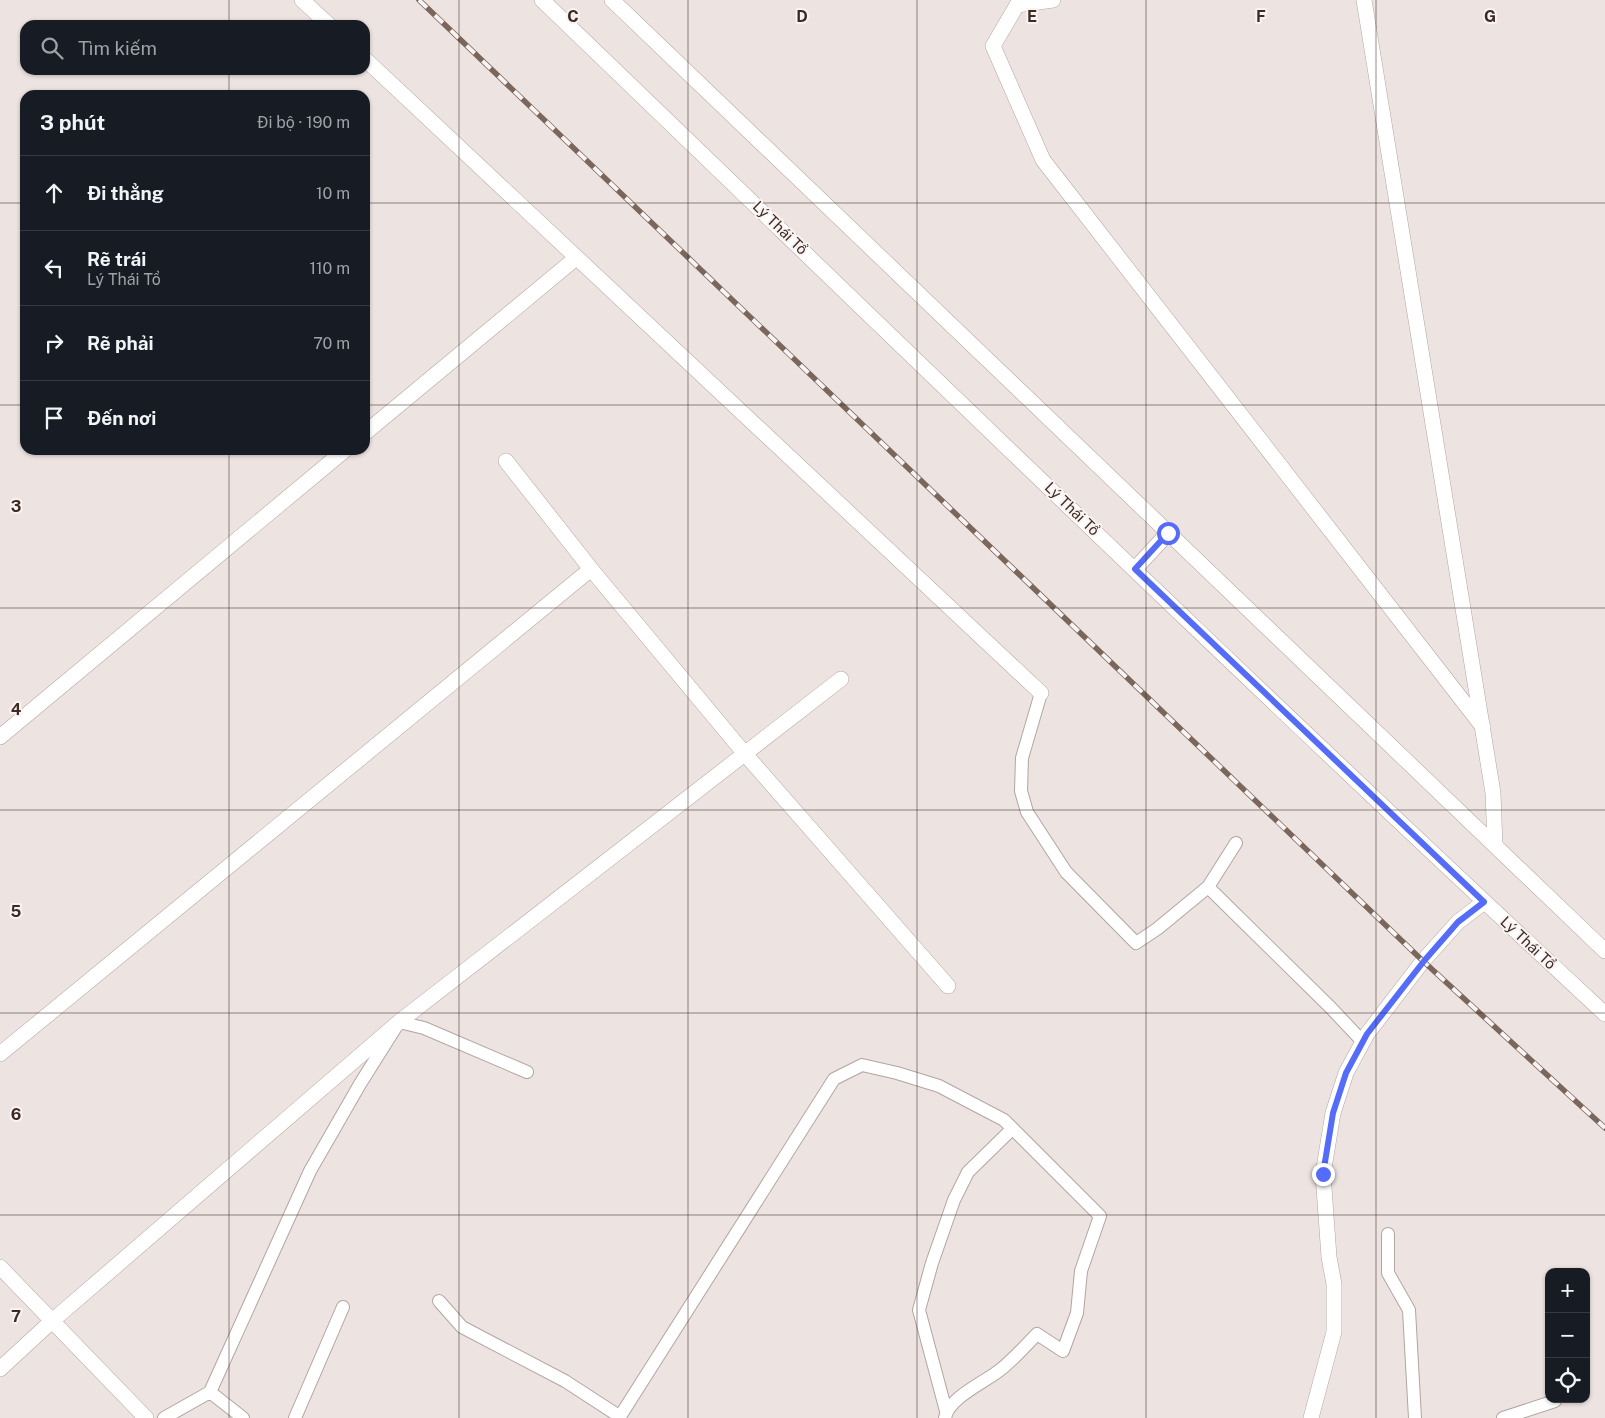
<!DOCTYPE html>
<html lang="vi">
<meta charset="utf-8">
<style>
body{margin:0;font-family:"Public Sans",sans-serif;background:#20242c;color:#f1f3f6}
.controls{position:absolute;right:15px;bottom:15px;display:grid;overflow:hidden;border-radius:10px;box-shadow:0 1px 4px #0004}
.controls button{width:45px;height:45px;display:grid;place-items:center;padding:0;border:0;border-bottom:1px solid #363941;background:#171b24;color:#f1f3f6;font:25px sans-serif}
.stop{position:absolute;width:15px;height:15px;margin:-11px;border:4px solid #546cf8;border-radius:50%;background:#fff}
.stop.end{background:#546cf8;border-color:#fff;box-shadow:0 1px 5px #0008}
.list{margin:0;padding:0;list-style:none}
h2{display:flex;justify-content:space-between;align-items:center;height:65px;margin:0;padding:0 20px;font-size:21px}
h2 small{font-size:16px;font-weight:400;color:#9ea1a6}
.list li{display:grid;grid-template-columns:32px 1fr auto;gap:15px;align-items:center;box-sizing:border-box;height:75px;padding:0 20px;border-top:1px solid #363941}
.list b{display:block;font-size:19px;white-space:nowrap}
.list p{margin:0;font-size:16px;white-space:nowrap;color:#9ea1a6}
.list em{font-size:16px;font-style:normal;color:#9ea1a6}
.icon{flex:none;width:28px;height:28px;fill:none;stroke:currentColor;stroke-width:2;stroke-linecap:round;stroke-linejoin:round}
.map{position:relative;flex:none;width:1605px;height:1418px;overflow:hidden}
.search{position:absolute;background:#171b24;box-shadow:0 1px 4px #0004;left:20px;top:20px;width:350px;height:55px;display:flex;align-items:center;gap:12px;box-sizing:border-box;padding:0 18px;border-radius:15px;color:#9ea1a6;font-size:19px}
.panel{position:absolute;background:#171b24;box-shadow:0 1px 4px #0004;left:20px;top:90px;width:350px;height:365px;border-radius:15px}
.map>svg:first-child{display:block}
.lines{fill:none;stroke-linecap:round;stroke-linejoin:round}
.lane-casing{stroke:#b2a5a0;stroke-width:14}
.street-casing{stroke:#b2a5a0;stroke-width:16}
.secondary-casing{stroke:#b3a19a;stroke-width:16}
.lane{stroke:#fff;stroke-width:12}
.street{stroke:#fff;stroke-width:15}
.secondary{stroke:#fff;stroke-width:15}
.rail-casing{stroke:#7a665b;stroke-width:5.5}
.rail{stroke:#f9f3f3;stroke-width:4;stroke-dasharray:11;stroke-linecap:butt}
.route{stroke:#546cf8;stroke-width:6}
.grid{fill:none;stroke:#3f2b21;stroke-width:1;stroke-opacity:0.55}
.labels{text-anchor:middle;stroke-width:4;stroke-linejoin:round;paint-order:stroke}
.street-label{font-size:15px;fill:#3f2b21;stroke:#f9f3f3}
.grid-label{font-size:16px;text-anchor:middle;font-weight:bold;fill:#3f2b21;stroke:#f9f3f3;stroke-width:4;stroke-linejoin:round;paint-order:stroke}
</style>
<div class="map">
<svg width="1605" height="1418" viewBox="0 0 1605 1418">
<rect width="100%" height="100%" fill="#ede4e2"/>
<g class="lines">
<defs>
<path id="lane" d="M1041 693 1022 758 1021 791 1027 812 1066 872 1136 943 1157 929 1208 887 1236 843
M1208 887 1331 1008 1363 1042
M1388 1234V1273L1409 1310 1415 1418
M439 1301 462 1327 565 1381 619 1416
M946 1411 919 1310 932 1263 954 1200 968 1172 1012 1129
M164 1418 210 1392
M243 1418 210 1392 310 1171 360 1084 399 1022 424 1028 527 1072
M295 1418 343 1307
M619 1418 834 1079 862 1065 897 1073 939 1086 1004 1120 1100 1216 1081 1271 1077 1313 1063 1351 1037 1334C1025 1346 1013 1360 1000 1370 985 1382 948 1398 945 1418
M1503 1418 1555 1401"/>
<path id="street" d="M302 0 329 25
M1053 0 1017 5 993 46 1043 160 1483 727
M1364 0 1493 793 1495 845
M365 59 1041 693
M365 433 576 258
M506 461 591 569 745 754 948 986
M0 737 345 450
M0 1054 591 569
M0 1267 146 1418
M0 1369 52 1321 399 1022 841 679
M1311 1418 1334 1332V1284L1329 1257 1323 1174 1333 1113 1346 1073 1367 1034 1423 961 1458 922 1484 902"/>
<path id="secondary" d="M542 0C895 339 1246 681 1605 1014
M612 0 1605 951
M1135 569 1168 533"/>
</defs>
<use href="#lane" class="lane-casing"/>
<use href="#street" class="street-casing"/>
<use href="#secondary" class="secondary-casing"/>
<use href="#lane" class="lane"/>
<use href="#street" class="street"/>
<use href="#secondary" class="secondary"/>
<defs>
<path id="rail" d="M419 0 1423 961 1605 1128"/>
</defs>
<use href="#rail" class="rail-casing"/>
<use href="#rail" class="rail"/>
</g>
<g class="lines">
<path class="route" d="M1168 533 1135 569 1484 902 1458 922 1424 961 1367 1034 1346 1073 1333 1113 1323 1174"/>
</g>
<path class="grid" d="M229 0V25M459 0V1418M688 0V1418M917 0V1418M1146 0V1418M1376 0V1418M229 70V95M0 203H25M365 203H1605M0 405H25M365 405H1605M229 450V1418M0 608H1605M0 810H1605M0 1013H1605M0 1215H1605"/>
<g class="labels">
<g class="street-label">
<text transform="translate(780 228) rotate(44)" y="5">Lý Thái Tổ</text>
<text transform="translate(1072 509) rotate(44)" y="5">Lý Thái Tổ</text>
<text transform="translate(1528 943) rotate(43)" y="5">Lý Thái Tổ</text>
</g>
</g>
<g class="grid-label">
<text x="573" y="22">C</text>
<text x="802" y="22">D</text>
<text x="1032" y="22">E</text>
<text x="1261" y="22">F</text>
<text x="1490" y="22">G</text>
<text x="16" y="512">3</text>
<text x="16" y="715">4</text>
<text x="16" y="917">5</text>
<text x="16" y="1120">6</text>
<text x="16" y="1322">7</text>
</g>
</svg>
<div class="controls">
<button>+</button>
<button>−</button>
<button><svg class="icon" aria-label="locate" viewBox="0 0 24 24"><circle cx="12" cy="12" r="6"/><path d="M12 2v4M12 18v4M2 12h4M18 12h4"/></svg></button>
</div>
<div class="stop" style="left:1168px;top:533px"></div>
<div class="stop end" style="left:1323px;top:1174px"></div>
<div class="search"><svg class="icon" aria-label="search" viewBox="0 0 24 24"><circle cx="10" cy="10" r="6"/><path d="M15 15l6 6"/></svg>Tìm kiếm</div>
<section class="panel">
<h2>3 phút<small>Đi bộ · 190 m</small></h2>
<ul class="list">
<li><svg class="icon" aria-label="ahead" viewBox="0 0 24 24"><path d="M12 20V5M6 11l6-6 6 6"/></svg><div><b>Đi thẳng</b></div><em>10 m</em></li>
<li><svg class="icon" aria-label="left" viewBox="0 0 24 24"><path d="M17 20v-9H6M10 6l-5 5 5 5"/></svg><div><b>Rẽ trái</b><p>Lý Thái Tổ</p></div><em>110 m</em></li>
<li><svg class="icon" aria-label="right" viewBox="0 0 24 24"><path d="M7 20v-9h11M14 6l5 5-5 5"/></svg><div><b>Rẽ phải</b></div><em>70 m</em></li>
<li><svg class="icon" aria-label="arrive" viewBox="0 0 24 24"><path d="M6 21V4h12l-3 4 3 4H6"/></svg><div><b>Đến nơi</b></div></li>
</ul>
</section>
</div>
